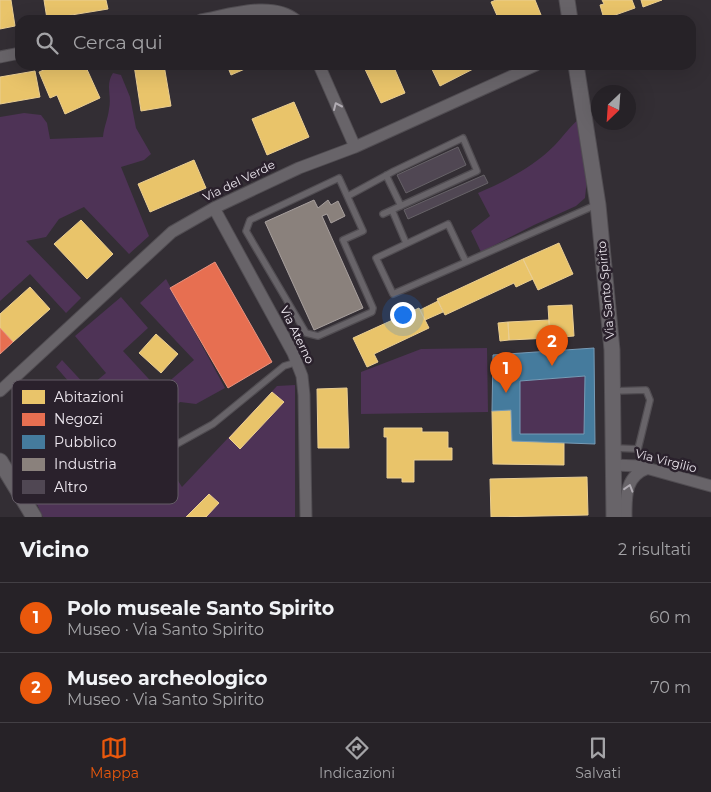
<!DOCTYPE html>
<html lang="it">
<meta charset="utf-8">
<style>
body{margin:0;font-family:Montserrat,sans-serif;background:#2e2a2f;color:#f1f3f6}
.compass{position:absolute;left:591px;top:85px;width:45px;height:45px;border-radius:50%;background:#262227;box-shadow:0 5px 20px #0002;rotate:205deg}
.you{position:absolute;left:402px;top:314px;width:18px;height:18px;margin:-12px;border:4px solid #fff;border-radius:50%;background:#1a73e8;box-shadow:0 0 0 8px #1a73e833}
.badge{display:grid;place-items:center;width:32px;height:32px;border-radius:50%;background:#ea580c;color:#fff;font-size:16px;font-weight:700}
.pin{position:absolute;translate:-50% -41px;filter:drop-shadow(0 1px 2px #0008)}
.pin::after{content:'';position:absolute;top:26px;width:18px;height:15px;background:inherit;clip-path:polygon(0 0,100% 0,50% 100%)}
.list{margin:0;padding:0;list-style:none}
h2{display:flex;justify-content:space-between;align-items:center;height:65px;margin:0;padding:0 20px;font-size:21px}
h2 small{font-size:16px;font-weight:400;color:#a4a4a7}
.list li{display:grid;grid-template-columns:32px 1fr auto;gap:15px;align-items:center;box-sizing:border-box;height:70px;padding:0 20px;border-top:1px solid #423f44}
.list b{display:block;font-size:19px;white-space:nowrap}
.list p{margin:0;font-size:16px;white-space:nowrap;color:#a4a4a7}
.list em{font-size:16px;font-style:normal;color:#a4a4a7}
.icon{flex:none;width:28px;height:28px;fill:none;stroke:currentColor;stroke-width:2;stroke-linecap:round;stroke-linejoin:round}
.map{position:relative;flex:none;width:711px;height:517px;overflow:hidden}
.search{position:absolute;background:#262227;box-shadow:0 5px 20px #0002;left:15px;right:15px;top:15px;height:55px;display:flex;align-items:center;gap:12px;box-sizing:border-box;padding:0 18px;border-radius:15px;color:#a4a4a7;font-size:19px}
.sheet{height:205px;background:#262227}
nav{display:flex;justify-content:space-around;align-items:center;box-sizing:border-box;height:70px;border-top:1px solid #423f44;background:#262227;font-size:14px;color:#a4a4a7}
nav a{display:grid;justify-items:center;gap:2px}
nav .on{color:#ea580c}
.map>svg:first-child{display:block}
.green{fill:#4e3356}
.homes{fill:#e9c46a;stroke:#eace92}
.shops{fill:#e76f51;stroke:#e99380}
.public{fill:#457b9d;stroke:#779bb6;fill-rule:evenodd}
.industry{fill:#8a817c;stroke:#a8a09e}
.building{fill:#504753;stroke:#666267}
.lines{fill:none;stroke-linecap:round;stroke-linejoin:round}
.service-casing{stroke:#514d52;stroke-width:8}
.minor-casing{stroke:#514d52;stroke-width:13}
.tertiary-casing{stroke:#514d52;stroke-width:17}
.service{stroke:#686469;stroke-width:5.5}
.minor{stroke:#686469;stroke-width:11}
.tertiary{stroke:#686469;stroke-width:15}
.oneway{stroke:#b1acb3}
.labels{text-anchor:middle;stroke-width:5;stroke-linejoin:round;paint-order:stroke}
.street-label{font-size:12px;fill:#ede7ef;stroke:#2a212c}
.key{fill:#2a212c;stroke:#645c66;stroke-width:1}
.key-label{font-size:14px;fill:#ede7ef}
</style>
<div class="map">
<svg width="711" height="517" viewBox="0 0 711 517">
<rect width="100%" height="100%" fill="#332e34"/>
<path class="green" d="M113 73 121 75 130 97 136 128 151 154 144 160 121 167 149 236 129 254 84 207 59 219 46 237 26 241 81 298 66 313 30 274 0 301V117L24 113 41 115 47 123 50 139 103 137C104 126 108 119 109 109 112 95 105 85 113 73Z
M580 118 587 179 585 198 576 206 534 225 481 252 471 231 490 216 478 193C504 182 533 167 554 146 563 137 569 127 580 118Z
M166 279 225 388 196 404 180 402 157 422 106 447 136 498 175 476 182 487 277 386 295 385V517H43L29 487 103 421 56 367 62 360 88 388 106 373 75 336 121 297 148 328 123 351 159 390 194 360 140 303Z
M487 348 488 412 361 414V372L421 349Z
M585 376 584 434H520V381Z"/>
<path class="homes" d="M0 0H11L15 26 0 29Z
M44 0H106L108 9 47 19Z
M496 0H535L543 20H499L491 2Z
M602 0H632L635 8 604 19 600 5 604 4Z
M641 0H662L643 7Z
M55 65H62L63 68 70 65H85L100 98 65 114 57 95 50 98 39 72Z
M134 65H164L171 106 141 111Z
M227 65H254L231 75Z
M363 65H393L405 93 381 103Z
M430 65H481L440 86Z
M35 71 40 97 0 104V77Z
M294 102 309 137 267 155 252 119Z
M194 160 206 188 150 212 138 184Z
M81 220 113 254 87 279 54 244Z
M559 243 573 274 538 290 523 259Z
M523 259 533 279 516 287 514 283 445 315 437 299Z
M30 287 50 309 13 342 0 328V314Z
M438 301 443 312 425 320 420 310Z
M572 305 574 336 550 338 548 306Z
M419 308 429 328 374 354 378 362 367 367 353 338Z
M549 320 550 338 509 340 508 322Z
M508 322 509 340 500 341 498 323Z
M156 334 178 354 161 373 139 353Z
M347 388 349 448H318L317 389Z
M272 392 284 402 240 449 229 438Z
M511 410 512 441 564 442V465L493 464 492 411Z
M384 428H422V432H448V448H452V460H414V482H402V478H387V437H384Z
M587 477 588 515 491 517 490 479Z
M209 494 219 503 206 517H186Z"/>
<path class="shops" d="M215 262 272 362 228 388 170 288Z
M0 328 13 342 0 354Z"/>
<path class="public" d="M594 348 595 444 512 441 511 410 492 411 493 355ZM585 376 584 434H520V381Z"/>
<path class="industry" d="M314 200 318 208 328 200 331 205 338 201 345 216 331 223 327 214 322 216 363 308 314 330 265 222Z"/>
<path class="building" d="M458 147 466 165 406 193 397 175Z
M484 175 488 183 408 219 404 210Z"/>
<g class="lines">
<defs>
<path id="service" d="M386 175 401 206
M339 178 363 231 343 240 373 308 372 312 318 336 306 333 246 231 250 220Z
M348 196 394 171 463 138 477 171 383 214
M392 210 406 243
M466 262 448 224 376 258 393 294 596 205
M614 391 646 390 650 400 638 449 615 448
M177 444 213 424 284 366 297 362"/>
<path id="minor" d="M201 20C229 15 272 0 296 20
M0 57 20 53
M319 65 355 147
M214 208 293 353 302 376 304 395 306 517
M0 391 172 232 214 208 299 168 355 147 536 65
M613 465 639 466 711 486
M626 517C626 496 625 476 648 468"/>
<path id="tertiary" d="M567 0 570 20
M576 65 598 205 612 350 614 517
M0 461 34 517"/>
</defs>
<use href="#service" class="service-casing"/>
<use href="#minor" class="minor-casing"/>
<use href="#tertiary" class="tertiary-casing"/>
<use href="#service" class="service"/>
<use href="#minor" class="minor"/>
<use href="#tertiary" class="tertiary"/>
</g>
<defs><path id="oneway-chevron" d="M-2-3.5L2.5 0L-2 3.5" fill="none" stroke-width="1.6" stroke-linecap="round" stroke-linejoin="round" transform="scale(1.25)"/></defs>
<g class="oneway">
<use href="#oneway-chevron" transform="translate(337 106) rotate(-114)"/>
<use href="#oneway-chevron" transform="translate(629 488) rotate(-73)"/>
</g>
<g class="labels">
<g class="street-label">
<text transform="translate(239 181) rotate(-26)" y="4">Via del Verde</text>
<text transform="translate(606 290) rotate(-95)" y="4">Via Santo Spirito</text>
<text transform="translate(297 335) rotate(64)" y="4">Via Aterno</text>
<text transform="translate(666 461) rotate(14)" y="4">Via Virgilio</text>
</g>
</g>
<rect x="12" y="380" width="166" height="124" rx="8" class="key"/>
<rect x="22" y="390" width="23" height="14" fill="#e9c46a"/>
<rect x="22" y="413" width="23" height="13" fill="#e76f51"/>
<rect x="22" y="435" width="23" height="14" fill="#457b9d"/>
<rect x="22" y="458" width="23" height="13" fill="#8a817c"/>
<rect x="22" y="480" width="23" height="14" fill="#504753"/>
<g class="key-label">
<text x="54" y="402">Abitazioni</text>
<text x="54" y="424">Negozi</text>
<text x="54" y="447">Pubblico</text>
<text x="54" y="469">Industria</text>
<text x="54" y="492">Altro</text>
</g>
</svg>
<svg class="compass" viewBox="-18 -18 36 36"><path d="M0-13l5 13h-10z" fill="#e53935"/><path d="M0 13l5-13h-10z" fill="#a4a4a7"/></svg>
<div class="you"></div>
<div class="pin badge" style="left:506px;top:393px">1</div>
<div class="pin badge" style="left:552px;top:366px">2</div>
<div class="search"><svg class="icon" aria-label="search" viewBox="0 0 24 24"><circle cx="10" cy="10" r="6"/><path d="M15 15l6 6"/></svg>Cerca qui</div>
</div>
<section class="sheet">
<h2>Vicino<small>2 risultati</small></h2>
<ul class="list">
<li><span class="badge">1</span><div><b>Polo museale Santo Spirito</b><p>Museo · Via Santo Spirito</p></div><em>60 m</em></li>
<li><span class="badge">2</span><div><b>Museo archeologico</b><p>Museo · Via Santo Spirito</p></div><em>70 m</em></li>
</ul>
</section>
<nav>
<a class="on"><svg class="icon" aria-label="map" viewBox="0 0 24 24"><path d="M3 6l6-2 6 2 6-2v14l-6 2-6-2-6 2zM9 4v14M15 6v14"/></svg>Mappa</a>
<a><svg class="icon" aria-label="directions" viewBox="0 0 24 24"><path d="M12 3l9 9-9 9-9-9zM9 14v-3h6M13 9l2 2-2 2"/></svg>Indicazioni</a>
<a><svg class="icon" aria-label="saved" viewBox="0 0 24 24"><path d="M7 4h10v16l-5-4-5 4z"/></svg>Salvati</a>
</nav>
